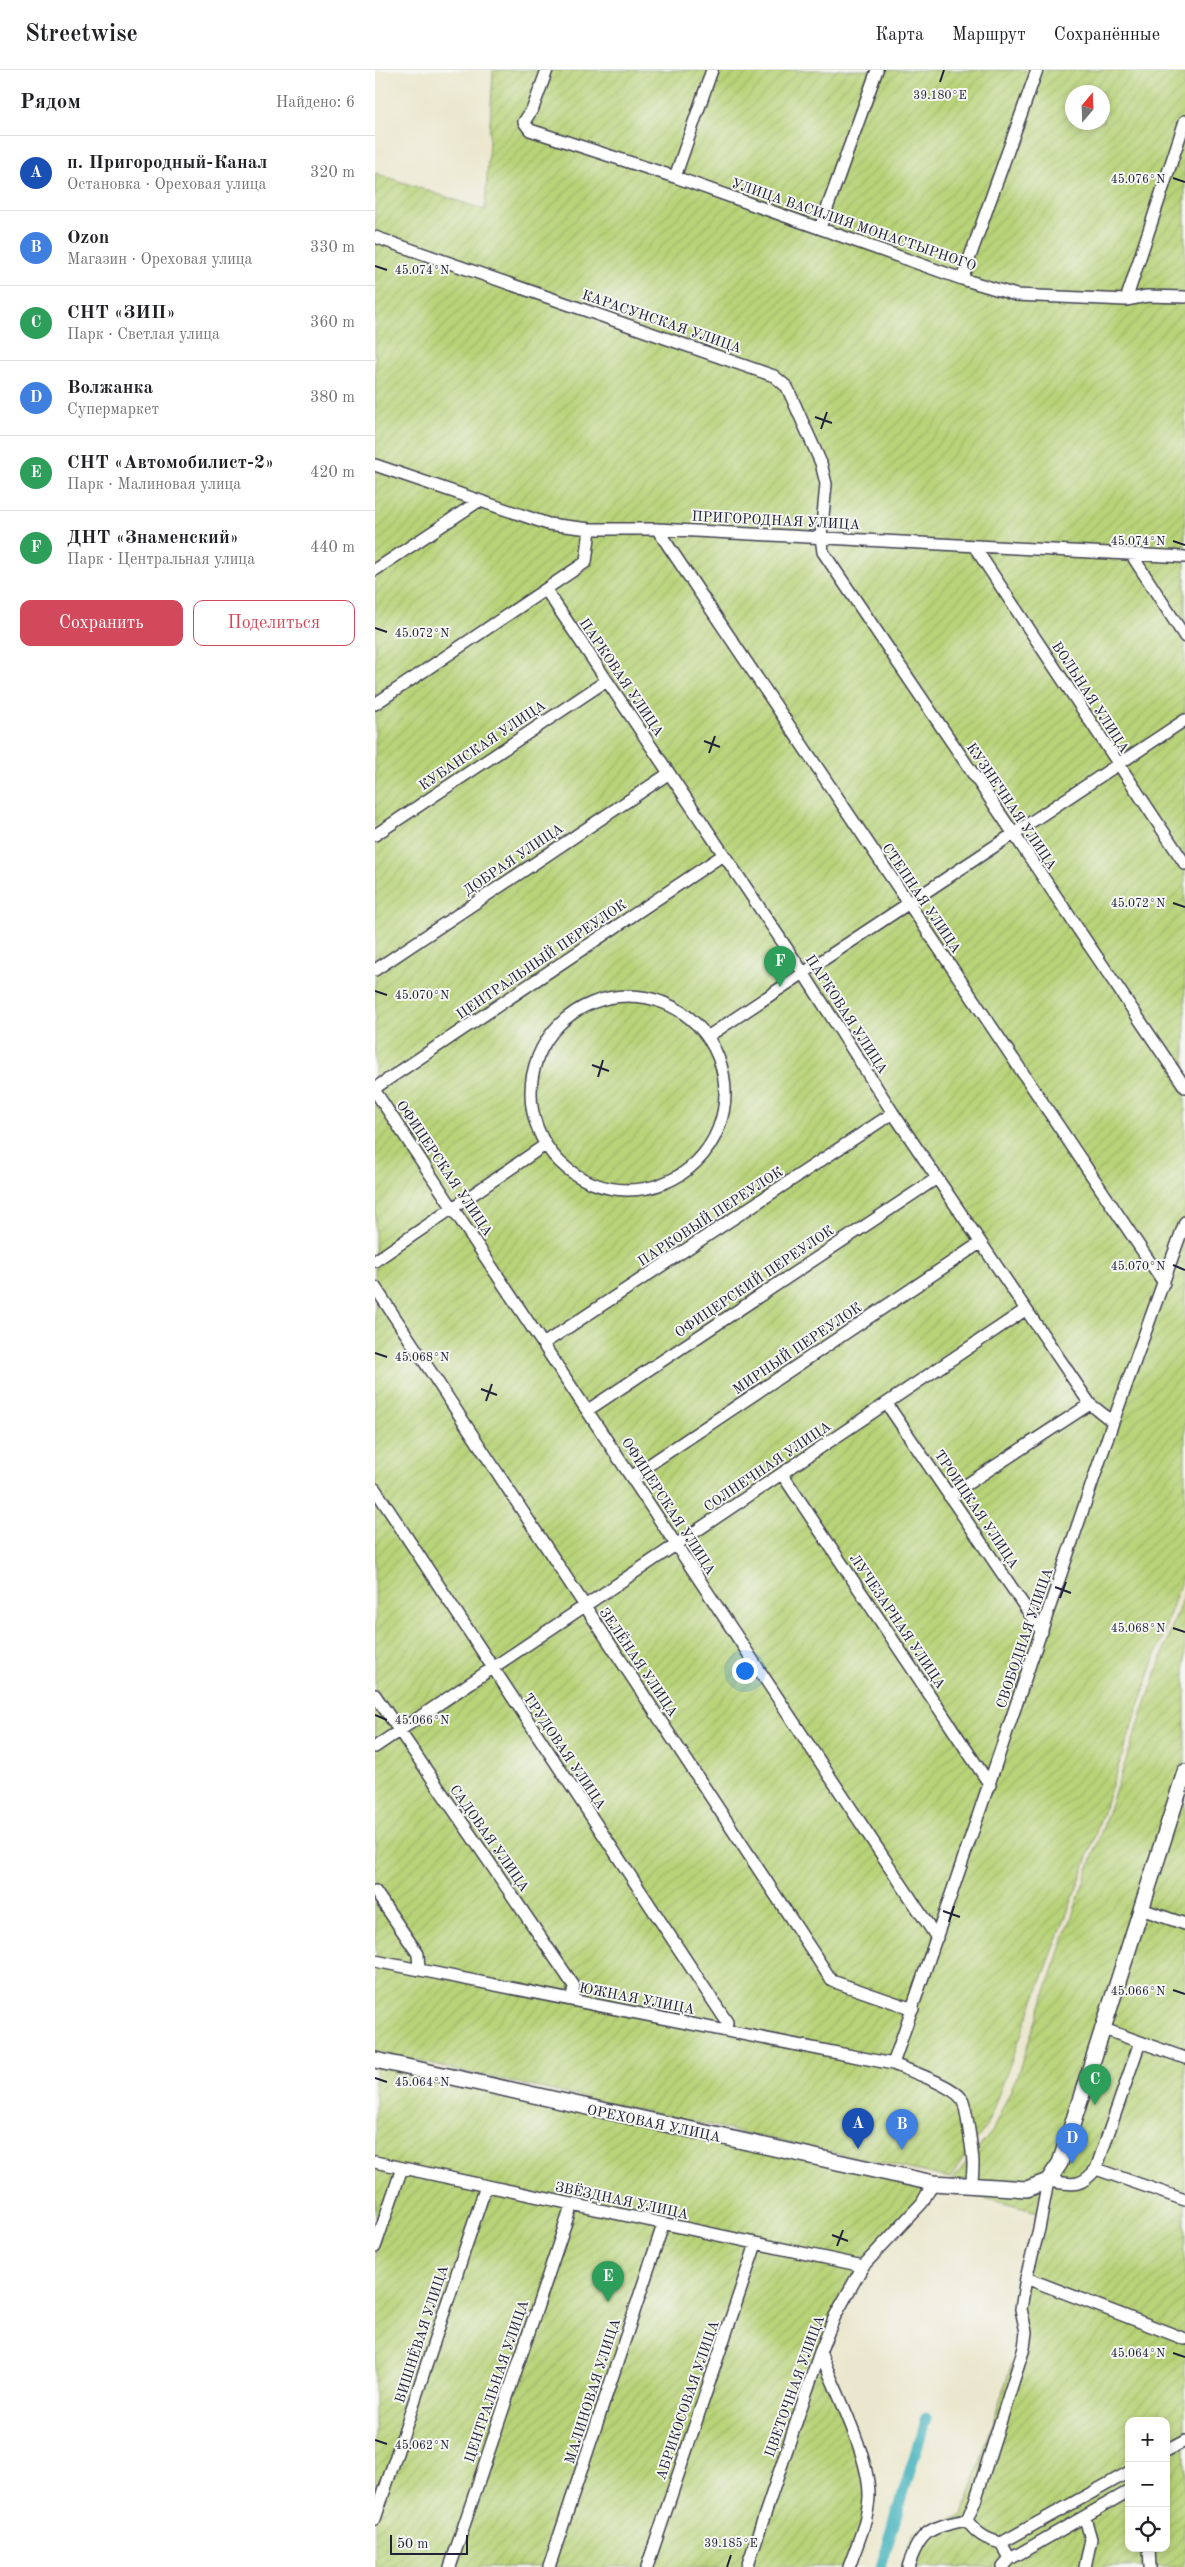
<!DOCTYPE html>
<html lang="ru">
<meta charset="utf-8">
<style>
body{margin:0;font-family:"Old Standard TT",serif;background:#f6f6f6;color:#202124}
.controls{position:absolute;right:15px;bottom:15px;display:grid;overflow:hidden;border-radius:10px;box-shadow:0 2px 8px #0003}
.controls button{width:45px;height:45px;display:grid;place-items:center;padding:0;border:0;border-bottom:1px solid #e0e0e0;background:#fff;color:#202124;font:25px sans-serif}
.compass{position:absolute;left:690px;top:15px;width:45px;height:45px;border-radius:50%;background:#fff;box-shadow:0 2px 8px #0003;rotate:19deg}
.scale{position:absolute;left:15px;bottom:12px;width:78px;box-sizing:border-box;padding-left:5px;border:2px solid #22223b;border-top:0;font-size:14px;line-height:18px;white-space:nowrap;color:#22223b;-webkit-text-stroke:4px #f6f6f2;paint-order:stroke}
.you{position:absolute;left:369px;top:1600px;width:18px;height:18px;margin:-12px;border:4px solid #fff;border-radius:50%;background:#1a73e8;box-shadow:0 0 0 8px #1a73e833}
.badge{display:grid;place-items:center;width:32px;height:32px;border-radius:50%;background:#d1495b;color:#fff;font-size:16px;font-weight:700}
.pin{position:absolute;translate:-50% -41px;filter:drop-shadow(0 1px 2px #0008)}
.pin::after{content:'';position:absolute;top:26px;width:18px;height:15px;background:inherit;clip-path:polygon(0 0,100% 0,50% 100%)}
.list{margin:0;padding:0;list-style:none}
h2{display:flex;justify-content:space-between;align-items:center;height:65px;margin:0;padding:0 20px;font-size:21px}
h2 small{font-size:16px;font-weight:400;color:#757577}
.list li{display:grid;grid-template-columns:32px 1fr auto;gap:15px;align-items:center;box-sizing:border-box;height:75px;padding:0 20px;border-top:1px solid #e0e0e0}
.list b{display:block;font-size:19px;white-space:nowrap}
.list p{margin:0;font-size:16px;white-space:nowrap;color:#757577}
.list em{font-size:16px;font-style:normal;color:#757577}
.actions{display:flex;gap:10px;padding:15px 20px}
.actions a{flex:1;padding:11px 0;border:1px solid #d1495b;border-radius:10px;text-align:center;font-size:18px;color:#d1495b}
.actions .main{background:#d1495b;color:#fff}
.icon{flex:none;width:28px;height:28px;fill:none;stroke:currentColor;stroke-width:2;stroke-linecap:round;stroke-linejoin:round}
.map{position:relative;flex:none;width:810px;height:2497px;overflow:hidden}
header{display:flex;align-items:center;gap:30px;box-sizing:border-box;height:70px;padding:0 25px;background:#fff;border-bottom:1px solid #e0e0e0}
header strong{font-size:24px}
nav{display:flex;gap:28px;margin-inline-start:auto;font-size:18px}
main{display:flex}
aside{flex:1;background:#fff}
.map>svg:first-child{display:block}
.garden{fill:url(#garden-furrows);stroke:#6d7a5a;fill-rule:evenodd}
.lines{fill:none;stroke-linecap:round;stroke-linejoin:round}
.canal{stroke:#41b1bb;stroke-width:11}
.street-casing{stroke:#404051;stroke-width:14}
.secondary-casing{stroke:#404051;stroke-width:18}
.street{stroke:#fff;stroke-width:11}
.secondary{stroke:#fff;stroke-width:15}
.ticks{fill:none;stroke:#22223b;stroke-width:2}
.labels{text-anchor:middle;stroke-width:4;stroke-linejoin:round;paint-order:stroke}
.street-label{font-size:14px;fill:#22223b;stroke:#f6f6f2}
.ticks-label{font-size:12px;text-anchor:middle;fill:#22223b;stroke:#f6f6f2;stroke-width:4;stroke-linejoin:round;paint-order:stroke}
</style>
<header>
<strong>Streetwise</strong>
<nav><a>Карта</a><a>Маршрут</a><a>Сохранённые</a></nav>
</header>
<main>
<aside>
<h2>Рядом<small>Найдено: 6</small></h2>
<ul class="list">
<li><span class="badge" style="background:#1a4fb4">A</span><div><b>п. Пригородный-Канал</b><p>Остановка · Ореховая улица</p></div><em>320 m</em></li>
<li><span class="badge" style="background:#3f7fe0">B</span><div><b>Ozon</b><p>Магазин · Ореховая улица</p></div><em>330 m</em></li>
<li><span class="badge" style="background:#2e9e5b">C</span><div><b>СНТ «ЗИП»</b><p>Парк · Светлая улица</p></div><em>360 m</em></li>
<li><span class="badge" style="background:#3f7fe0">D</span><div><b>Волжанка</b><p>Супермаркет</p></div><em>380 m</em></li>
<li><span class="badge" style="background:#2e9e5b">E</span><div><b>СНТ «Автомобилист-2»</b><p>Парк · Малиновая улица</p></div><em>420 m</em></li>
<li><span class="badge" style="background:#2e9e5b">F</span><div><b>ДНТ «Знаменский»</b><p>Парк · Центральная улица</p></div><em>440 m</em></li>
</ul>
<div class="actions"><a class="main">Сохранить</a><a>Поделиться</a></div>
</aside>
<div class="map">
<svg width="810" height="2497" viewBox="0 0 810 2497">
<defs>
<pattern id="garden-furrows" width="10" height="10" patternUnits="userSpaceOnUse" patternTransform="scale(1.25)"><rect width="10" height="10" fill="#b8d378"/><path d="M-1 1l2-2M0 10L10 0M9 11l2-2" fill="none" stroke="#9eb569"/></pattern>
</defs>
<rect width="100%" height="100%" fill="#f6f6f2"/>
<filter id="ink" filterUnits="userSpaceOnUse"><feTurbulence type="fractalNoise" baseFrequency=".02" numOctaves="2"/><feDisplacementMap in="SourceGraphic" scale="10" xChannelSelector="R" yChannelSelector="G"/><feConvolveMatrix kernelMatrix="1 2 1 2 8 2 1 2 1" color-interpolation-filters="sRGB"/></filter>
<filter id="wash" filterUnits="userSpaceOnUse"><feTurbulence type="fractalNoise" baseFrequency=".0096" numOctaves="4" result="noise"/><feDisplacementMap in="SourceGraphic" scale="20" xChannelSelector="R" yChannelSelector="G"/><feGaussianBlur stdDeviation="1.12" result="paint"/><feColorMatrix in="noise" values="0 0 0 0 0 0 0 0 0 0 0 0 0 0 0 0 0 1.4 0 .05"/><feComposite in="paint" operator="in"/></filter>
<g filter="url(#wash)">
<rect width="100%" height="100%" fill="#ebe7ce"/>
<path class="garden" d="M118 0H810V1499L708 1801 612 2055 575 2108 0 1982V103L110 140ZM698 22H728V52H698Z
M810 1520V2497H527L538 2463 588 2445 646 2265 641 2227 663 2142 574 2119 580 2106 617 2062 641 2008ZM754 2351H791V2478H754Z
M0 1990 558 2113 488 2196 445 2282 482 2375 494 2427 474 2497H0Z"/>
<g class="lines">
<path class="canal" d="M506 2497 551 2348"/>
</g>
</g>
<g filter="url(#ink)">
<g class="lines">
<defs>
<path id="street" d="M172 0 158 38 149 52 155 60 300 107 587 209 641 225 751 230 772 226 810 227
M300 107 337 0
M445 158 502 0
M0 167 399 306 412 317 446 393 451 414 446 467 448 482 810 1017
M587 209 662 0
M751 230 810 51
M0 395 173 454 215 459H282L810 487
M282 459 789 1213
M599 476 810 794
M756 484 810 567
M0 500 104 431
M171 520 429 904 518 1043 715 1334 738 1352
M0 634 211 492 215 459
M0 765 231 611
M0 900 293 704
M156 1023a97 97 0 1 1 194 0a97 97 0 1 1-194 0Z
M332 967 810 650
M0 1018 348 785
M0 1021 562 1868
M0 1191 170 1075
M0 1217 457 1911 538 1939
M168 1274 518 1043
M512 1334 667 1562
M213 1340 562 1108
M407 1404 615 1715
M256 1407 605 1173
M0 1419 352 1952 351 1961
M574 1426 715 1334
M0 1625 199 1916 197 1930
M0 1677 650 1240
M0 1821 43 1884 44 1900
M766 1839 810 1854
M0 1891 518 1994C535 2001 577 2015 587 2029 591 2034 598 2086 598 2094 598 2102 597 2110 596 2117
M726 1958 810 1988
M518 1994 738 1352 810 1152
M0 2092 488 2196
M721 2099 765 1972
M0 2177 27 2098
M651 2208 810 2269
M445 2282C460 2320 495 2386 494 2427 493 2450 482 2475 474 2497
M791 2381 810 2371
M710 2448 716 2469 710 2497
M0 2449 111 2116
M592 2450C600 2463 612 2470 626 2473L754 2402
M626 2473 635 2489 628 2497
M774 2478 775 2497
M635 2489 754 2421
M75 2497 197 2134
M174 2497 288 2155
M272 2497 381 2174
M372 2497 445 2282 460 2246 488 2196 547 2133 558 2113
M533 2497C546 2459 554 2458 592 2450L600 2431 649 2278 651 2262 646 2239 651 2208 664 2159 673 2111C696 2114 705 2119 721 2099L810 2130"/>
<path id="secondary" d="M0 1990 558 2113 652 2119 673 2111 685 2093 810 1702"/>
</defs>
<use href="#street" class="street-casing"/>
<use href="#secondary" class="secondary-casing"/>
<use href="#street" class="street"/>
<use href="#secondary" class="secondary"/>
</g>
</g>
<path class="ticks" d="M565 12 569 0M798 108 810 112M0 196 12 200M440 347 457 353M446 359 452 342M798 471 810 475M0 558 12 562M329 671 345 677M334 683 340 666M798 833 810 837M0 921 12 925M217 995 234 1001M223 1007 228 990M798 1195 810 1200M0 1283 12 1287M106 1319 122 1325M111 1331 117 1314M680 1517 696 1523M685 1528 691 1512M798 1558 810 1562M0 1645 12 1650M568 1841 585 1847M574 1852 579 1836M798 1920 810 1924M0 2008 12 2012M457 2165 473 2171M462 2176 468 2160M798 2283 810 2287M0 2370 12 2374M352 2497 356 2485"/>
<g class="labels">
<g class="street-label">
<text transform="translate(479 154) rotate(19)" y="5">УЛИЦА ВАСИЛИЯ МОНАСТЫРНОГО</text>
<text transform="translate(287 251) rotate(19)" y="5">КАРАСУНСКАЯ УЛИЦА</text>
<text transform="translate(401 450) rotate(3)" y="5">ПРИГОРОДНАЯ УЛИЦА</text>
<text transform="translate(247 607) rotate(56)" y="5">ПАРКОВАЯ УЛИЦА</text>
<text transform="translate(716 627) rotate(57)" y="5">ВОЛЬНАЯ УЛИЦА</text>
<text transform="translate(107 675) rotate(-34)" y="5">КУБАНСКАЯ УЛИЦА</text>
<text transform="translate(637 736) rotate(56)" y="5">КУЗНЕЧНАЯ УЛИЦА</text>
<text transform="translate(138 789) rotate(-34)" y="5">ДОБРАЯ УЛИЦА</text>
<text transform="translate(547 828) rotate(56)" y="5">СТЕПНАЯ УЛИЦА</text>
<text transform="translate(166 889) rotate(-34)" y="5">ЦЕНТРАЛЬНЫЙ ПЕРЕУЛОК</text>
<text transform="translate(472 944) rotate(57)" y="5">ПАРКОВАЯ УЛИЦА</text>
<text transform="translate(70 1098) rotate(56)" y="5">ОФИЦЕРСКАЯ УЛИЦА</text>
<text transform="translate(335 1146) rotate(-33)" y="5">ПАРКОВЫЙ ПЕРЕУЛОК</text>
<text transform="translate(379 1211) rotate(-34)" y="5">ОФИЦЕРСКИЙ ПЕРЕУЛОК</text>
<text transform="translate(422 1278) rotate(-34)" y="5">МИРНЫЙ ПЕРЕУЛОК</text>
<text transform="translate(392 1396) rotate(-34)" y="5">СОЛНЕЧНАЯ УЛИЦА</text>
<text transform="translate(294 1436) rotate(57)" y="5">ОФИЦЕРСКАЯ УЛИЦА</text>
<text transform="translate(602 1439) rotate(56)" y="5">ТРОИЦКАЯ УЛИЦА</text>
<text transform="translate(523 1551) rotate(56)" y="5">ЛУЧЕЗАРНАЯ УЛИЦА</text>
<text transform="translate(649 1568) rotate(-71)" y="5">СВОБОДНАЯ УЛИЦА</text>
<text transform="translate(264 1592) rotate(56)" y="5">ЗЕЛЁНАЯ УЛИЦА</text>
<text transform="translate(190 1681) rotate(56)" y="5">ТРУДОВАЯ УЛИЦА</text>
<text transform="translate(115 1768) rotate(55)" y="5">САДОВАЯ УЛИЦА</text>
<text transform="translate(262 1928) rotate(11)" y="5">ЮЖНАЯ УЛИЦА</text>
<text transform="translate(279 2053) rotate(12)" y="5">ОРЕХОВАЯ УЛИЦА</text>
<text transform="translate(247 2130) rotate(12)" y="5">ЗВЁЗДНАЯ УЛИЦА</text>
<text transform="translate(46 2264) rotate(-72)" y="5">ВИШНЁВАЯ УЛИЦА</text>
<text transform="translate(121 2311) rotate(-71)" y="5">ЦЕНТРАЛЬНАЯ УЛИЦА</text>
<text transform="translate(419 2316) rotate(-70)" y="5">ЦВЕТОЧНАЯ УЛИЦА</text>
<text transform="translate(217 2321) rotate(-72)" y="5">МАЛИНОВАЯ УЛИЦА</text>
<text transform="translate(312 2330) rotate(-71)" y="5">АБРИКОСОВАЯ УЛИЦА</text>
</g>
</g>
<g class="ticks-label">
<text x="565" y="29">39.180°E</text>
<text x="763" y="113">45.076°N</text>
<text x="47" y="204">45.074°N</text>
<text x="763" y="475">45.074°N</text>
<text x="47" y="567">45.072°N</text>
<text x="763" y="837">45.072°N</text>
<text x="47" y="929">45.070°N</text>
<text x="763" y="1200">45.070°N</text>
<text x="47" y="1291">45.068°N</text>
<text x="763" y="1562">45.068°N</text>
<text x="47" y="1654">45.066°N</text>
<text x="763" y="1925">45.066°N</text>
<text x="47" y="2016">45.064°N</text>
<text x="763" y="2287">45.064°N</text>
<text x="47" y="2379">45.062°N</text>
<text x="356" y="2477">39.185°E</text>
</g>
</svg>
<div class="controls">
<button>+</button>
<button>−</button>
<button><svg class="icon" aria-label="locate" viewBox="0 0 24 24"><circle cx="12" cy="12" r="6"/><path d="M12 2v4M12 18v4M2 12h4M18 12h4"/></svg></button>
</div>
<svg class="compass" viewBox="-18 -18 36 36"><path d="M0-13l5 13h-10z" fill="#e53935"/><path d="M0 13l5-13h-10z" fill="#757577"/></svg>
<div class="scale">50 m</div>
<div class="you"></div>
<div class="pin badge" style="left:483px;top:2079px;background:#1a4fb4">A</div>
<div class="pin badge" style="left:527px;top:2080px;background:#3f7fe0">B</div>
<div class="pin badge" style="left:720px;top:2035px;background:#2e9e5b">C</div>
<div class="pin badge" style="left:697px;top:2094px;background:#3f7fe0">D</div>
<div class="pin badge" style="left:233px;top:2232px;background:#2e9e5b">E</div>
<div class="pin badge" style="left:405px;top:917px;background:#2e9e5b">F</div>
</div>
</main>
